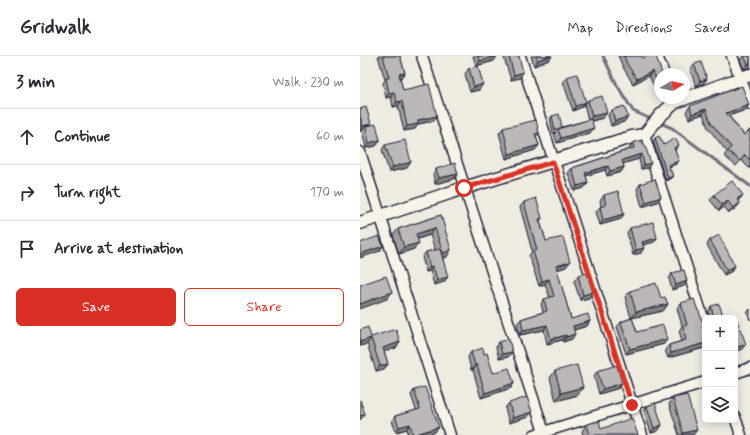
<!DOCTYPE html>
<meta charset="utf-8">
<style>
body{margin:0;font-family:Mynerve,sans-serif;background:#f2f2f3;color:#2b2b33}
.controls{position:absolute;right:12px;bottom:12px;display:grid;overflow:hidden;border-radius:6px;box-shadow:0 2px 10px #0003}
.controls button{width:36px;height:36px;display:grid;place-items:center;padding:0;border:0;border-bottom:1px solid #e1e1e2;background:#fff;color:#2b2b33;font:20px sans-serif}
.compass{position:absolute;left:294px;top:12px;width:36px;height:36px;border-radius:50%;background:#fff;box-shadow:0 2px 10px #0003;rotate:81deg}
.stop{position:absolute;width:12px;height:12px;margin:-9px;border:3px solid #d93025;border-radius:50%;background:#fff}
.stop.end{background:#d93025;border-color:#fff;box-shadow:0 1px 4px #0008}
.list{margin:0;padding:0;list-style:none}
h2{display:flex;justify-content:space-between;align-items:center;height:52px;margin:0;padding:0 16px;font-size:17px}
h2 small{font-size:13px;font-weight:400;color:#7c7c81}
.list li{display:grid;grid-template-columns:26px 1fr auto;gap:12px;align-items:center;box-sizing:border-box;height:56px;padding:0 16px;border-top:1px solid #e1e1e2}
.list b{display:block;font-size:15px;white-space:nowrap}
.list em{font-size:13px;font-style:normal;color:#7c7c81}
.actions{display:flex;gap:8px;padding:12px 16px}
.actions a{flex:1;padding:9px 0;border:1px solid #d93025;border-radius:6px;text-align:center;font-size:14px;color:#d93025}
.actions .main{background:#d93025;color:#fff}
.icon{flex:none;width:22px;height:22px;fill:none;stroke:currentColor;stroke-width:2;stroke-linecap:round;stroke-linejoin:round}
.map{position:relative;flex:none;width:390px;height:379px;overflow:hidden}
header{display:flex;align-items:center;gap:24px;box-sizing:border-box;height:56px;padding:0 20px;background:#fff;border-bottom:1px solid #e1e1e2}
header strong{font-size:19px}
nav{display:flex;gap:22px;margin-inline-start:auto;font-size:14px}
main{display:flex}
aside{flex:1;background:#fff}
.map>svg:first-child{display:block}
.lines{fill:none;stroke-linecap:round;stroke-linejoin:round}
.stream{stroke:#716f7b;stroke-width:3}
.minor-casing{stroke:#22223b;stroke-width:13}
.tertiary-casing{stroke:#22223b;stroke-width:15}
.minor{stroke:#f7f3e8;stroke-width:10}
.tertiary{stroke:#f7f3e8;stroke-width:12}
.wall{fill:#a19e9d;stroke:#22223b}
.shaded-wall{fill:#838180;stroke:#22223b}
.building{fill:#bbb8b7;stroke:#22223b}
.route{stroke:#d93025;stroke-width:5}
</style>
<header>
<strong>Gridwalk</strong>
<nav><a>Map</a><a>Directions</a><a>Saved</a></nav>
</header>
<main>
<aside>
<h2>3 min<small>Walk · 230 m</small></h2>
<ul class="list">
<li><svg class="icon" aria-label="ahead" viewBox="0 0 24 24"><path d="M12 20V5M6 11l6-6 6 6"/></svg><div><b>Continue</b></div><em>60 m</em></li>
<li><svg class="icon" aria-label="right" viewBox="0 0 24 24"><path d="M7 20v-9h11M14 6l5 5-5 5"/></svg><div><b>Turn right</b></div><em>170 m</em></li>
<li><svg class="icon" aria-label="arrive" viewBox="0 0 24 24"><path d="M6 21V4h12l-3 4 3 4H6"/></svg><div><b>Arrive at destination</b></div></li>
</ul>
<div class="actions"><a class="main">Save</a><a>Share</a></div>
</aside>
<div class="map">
<svg width="390" height="379" viewBox="0 0 390 379">
<rect width="100%" height="100%" fill="#eeebe1"/>
<filter id="ink" filterUnits="userSpaceOnUse"><feTurbulence type="fractalNoise" baseFrequency=".025" numOctaves="2"/><feDisplacementMap in="SourceGraphic" scale="8" xChannelSelector="R" yChannelSelector="G"/><feConvolveMatrix kernelMatrix="1 2 1 2 8 2 1 2 1" color-interpolation-filters="sRGB"/></filter>
<g filter="url(#ink)">
<g class="lines">
<path class="stream" d="M243 0 257 29 273 55 293 64
M298 66 312 72 390 130"/>
<defs>
<path id="minor" d="M62 0 185 379
M160 0 282 379
M297 0 304 18
M372 0 390 48
M284 79 345 268
M0 96 90 379
M375 317 390 312
M375 361 381 379
M174 379 345 326"/>
<path id="tertiary" d="M0 167 104 132 272 81 284 79 300 60 315 46 390 19"/>
</defs>
<use href="#minor" class="minor-casing"/>
<use href="#tertiary" class="tertiary-casing"/>
<use href="#minor" class="minor"/>
<use href="#tertiary" class="tertiary"/>
</g>
<path class="wall" d="M18 0H40L45 17 41 22H40L43 34 74 65 58 68 55 73 44 75 38 50 33 51 31 41 26 42 23 27 25 24Z
M113 0H137L134 5 116 10Z
M145 0H159L160 22 151 24 144 2Z
M171 0H192L189 4 174 10Z
M258 0H282L283 2 300 18V30L295 32 289 20 273 28 264 13Z
M383 0H390V12L384 13 380 4Z
M334 8 343 28 336 30 330 14Z
M109 12 119 34 110 36 105 18Z
M207 21 226 46 222 51 213 55 203 26Z
M228 44 243 62 232 65 230 77 197 87 194 78 196 76 193 77 190 63 192 60 202 71 228 64 224 49Z
M389 49 385 54 369 60 384 79 390 74V113L381 104 376 110 364 100 367 96 348 72 343 58 329 63 326 56 330 50Z
M0 53 11 68 20 84 16 90 6 92 2 75H0Z
M252 54 264 66 251 70 248 59Z
M143 72 179 77 176 81 179 89 175 94 146 103 139 77Z
M295 82 304 89 317 92 315 94 316 108 309 111 313 120 310 123 306 125 293 85Z
M282 84 288 112 281 113 279 103 263 107 264 111 261 116 247 120 245 114 226 120 228 127 224 132 214 135 208 117 212 112 270 93V91L273 87Z
M25 89 47 112 29 116 22 94Z
M76 113 98 118 94 123 75 128 73 118Z
M280 128 297 146 282 151 277 133Z
M244 139 261 163 240 169 236 156 240 151 241 150 240 145Z
M354 139H383L378 145 380 147 376 152 369 157 364 151 359 155 350 144Z
M164 146 182 162 180 165 186 185 206 211 197 214 211 263 230 265 227 270 214 274 212 283 203 286 202 284 187 288 184 274 160 279 157 268 161 263 183 256 181 248 184 243 190 242 185 228 179 230 169 200 172 195 160 151Z
M81 159 87 201 83 202 84 226 74 229 70 215 66 216 62 201 66 196 75 194 70 179 58 183 54 193 39 198 33 179 38 173Z
M270 172 297 182 294 186 283 189 281 197 273 199 267 177Z
M350 184 372 215 364 219 347 189Z
M312 217 324 230 312 234 309 223Z
M218 219 229 242 220 244 214 225Z
M270 235 301 242 308 248 303 255 272 262 277 276 304 288 266 298 257 271 261 266 271 262 265 241Z
M321 247 338 255 342 265 345 268V270L343 273 344 292 308 302 305 294 309 289 322 285 319 275 322 270 317 252Z
M351 250 364 262H349L348 256Z
M390 253V264L387 257Z
M0 274 11 281 40 286 36 292 24 295 28 308 24 313 16 315 7 288 0 290Z
M139 286 148 301 139 303 136 291Z
M111 296 124 298 133 317 154 327 151 332 121 342 113 314H111L108 301Z
M195 315 223 331 218 339 196 345 190 322Z
M237 315 259 332 239 338 234 320Z
M54 334 79 371 75 376 67 379H48L47 373 36 376 32 365 35 360 56 354 51 339Z
M313 342 333 379H319L309 348Z
M149 347 168 361 149 367 145 352Z
M287 350 302 369 298 375 291 377 284 355Z
M227 368 241 373 278 379H223L222 375Z"/>
<path class="shaded-wall" d="M137 0 134 5 116 10 120 5Z
M190 0H192L189 4 174 10 178 4Z
M390 7V12L384 13 388 8Z
M293 15 289 20 273 28 277 23Z
M163 16 160 22 151 24 154 19Z
M45 17 41 22 36 23 39 18Z
M347 23 343 28 336 30 340 25Z
M300 27V30L295 32 298 28Z
M123 28 119 34 110 36 114 31Z
M34 36 31 41 26 42 29 37Z
M42 45 38 50 33 51 37 46Z
M226 46 222 51 213 55 216 50Z
M389 49 385 54 363 62 366 57Z
M346 53 343 58 329 63 332 58Z
M247 57 243 62 228 66 232 60Z
M77 60 74 65 58 68 55 73 44 75 47 70 58 64Z
M268 61 264 66 251 70 255 65Z
M11 68 6 70 2 75H0L3 70Z
M234 72 230 77 197 87 201 82Z
M20 84 16 90 6 92 9 87Z
M179 89 175 94 146 103 149 98Z
M319 89 317 92 312 96 314 92Z
M282 98 279 103 259 109 262 104Z
M319 105 316 108 306 112 308 109Z
M51 106 47 112 29 116 33 111Z
M291 107 288 112 281 113 284 109Z
M248 110 245 114 221 121 225 117Z
M264 111 261 116 247 120 250 115Z
M98 118 94 123 75 128 79 122Z
M313 120 310 123 306 125 308 122Z
M228 127 224 132 214 135 217 130Z
M383 139 379 144 373 148 377 143Z
M301 141 297 146 282 151 286 146Z
M368 145 364 151 359 155 362 149Z
M380 147 376 152 369 157 373 152Z
M264 158 261 163 240 169 243 164Z
M75 172 70 179 51 185 56 178Z
M297 182 294 186 279 190 282 186Z
M59 187 54 193 39 198 44 191Z
M23 190 20 195 0 202V198Z
M284 192 281 197 273 199 276 194Z
M91 194 87 201 79 203 83 197Z
M210 206 206 211 192 215 196 210Z
M73 210 70 215 66 216 70 211Z
M375 210 372 215 364 219 367 214Z
M88 221 84 226 74 229 77 224Z
M189 223 185 228 179 230 182 225Z
M327 225 324 230 312 234 316 229Z
M32 236 27 243 0 253V248Z
M233 236 229 242 220 244 223 239Z
M308 248 303 255 271 262 276 256Z
M230 265 227 270 210 275 213 270Z
M187 269 184 274 160 279 163 274Z
M215 278 212 283 203 286 206 281Z
M206 279 202 284 187 288 191 283Z
M11 282 7 288 0 290V286Z
M307 283 304 288 266 298 270 293Z
M40 286 36 292 19 297 23 292Z
M345 287V290L344 292 308 302 311 297Z
M386 288 382 293 375 296V292Z
M152 296 148 301 139 303 142 298Z
M28 308 24 313 16 315 20 310Z
M115 309H117L113 314H111Z
M154 327 151 332 121 342 125 337Z
M262 327 259 332 239 338 243 333Z
M223 331 218 339 196 345 201 337Z
M172 356 168 361 149 367 153 362Z
M5 358 1 363 0 364V360Z
M50 368 47 373 36 376 39 371Z
M302 369 298 375 291 377 294 372Z
M79 371 75 376 67 379H55Z
M337 374 333 379H322L323 377Z"/>
<path class="building" d="M23 0H40L45 17 39 18 43 34 69 28 77 60 58 64V68L47 70 42 45 37 46 34 36 29 37 26 22H29Z
M118 0H136L120 5Z
M149 0H159L163 16 154 19Z
M176 0H190L178 4Z
M264 0H282L283 2 287 0H296L301 15 303 18H300V27L298 28 293 15 277 23 267 8Z
M384 0H390V7L388 8Z
M341 6 347 23 340 25 334 8Z
M118 10 123 28 114 31 109 12Z
M217 18 226 46 216 50 207 21Z
M382 30 389 49 366 57 384 79 390 74V104L385 99 380 105 368 95 371 91 351 67 346 53 332 58 330 50Z
M242 40 247 57 232 60 228 44Z
M264 50 268 61 255 65 252 54Z
M6 51 11 68 3 70 0 60V53Z
M199 58 202 71 195 74 192 60Z
M231 63 234 72 201 82 198 73Z
M176 64 179 77 175 78 179 89 149 98 143 72Z
M16 68 20 84 9 87 6 70Z
M299 80 304 89 315 82 319 89 314 92 319 105 308 109 313 120 308 122 295 82Z
M45 84 51 106 33 111 25 89Z
M282 84 283 88 284 87 291 107 284 109 282 98 262 104 264 111 250 115 248 110 225 117 228 127 217 130 212 112 274 92 273 87Z
M95 107 98 118 79 122 76 113Z
M295 123 301 141 286 146 280 128Z
M372 125 383 139 377 143 380 147 373 152 368 145 362 149 354 139Z
M258 135 264 158 243 164 240 151 246 149 244 139Z
M176 142 182 162 179 163 186 185 203 181 210 206 196 210 211 263 228 258 230 265 213 270 215 278 206 281V279L191 283 187 269 163 274 161 263 187 255 184 243 194 240 189 223 182 225 173 195 177 194 164 146Z
M81 159 91 194 83 197 75 172 56 178 59 187 44 191 38 173Z
M293 166 297 182 282 186 284 192 276 194 270 172Z
M359 179 375 210 367 214 350 184Z
M19 180 23 190 0 198V187Z
M80 193 88 221 77 224 73 210 70 211 66 196Z
M324 214 327 225 316 229 312 217Z
M227 217 233 236 223 239 218 219Z
M26 220 32 236 0 248V229Z
M296 227 301 242 305 241 308 248 276 256 270 235Z
M334 243 338 255H339L342 265 345 268V269L342 270 345 279V287L311 297 309 289 326 284 323 270 327 269 321 247Z
M359 248 364 262H354L351 250Z
M375 259 386 288 375 292V262H367Z
M272 262 277 276 303 269 307 283 270 293 261 266Z
M8 271 11 281 36 273 40 286 23 292 28 308 20 310 11 282 0 286V274Z
M149 283 152 296 142 298 139 286Z
M123 292 124 298 127 297 133 317 149 312 154 327 125 337 117 309H115L111 296Z
M217 309 223 331 201 337 195 315Z
M257 309 262 327 243 333 237 315Z
M65 331 79 371 53 379 50 368 39 371 35 360 60 353 54 334Z
M327 339 337 374 323 377 313 342Z
M167 341 172 356 153 362 149 347Z
M0 344 5 358 0 360Z
M295 347 302 369 294 372 287 350Z
M272 362 278 379H230L227 368 239 365 241 373Z"/>
</g>
<g class="lines" filter="url(#ink)">
<path class="route" d="M104 132 193 106 272 349"/>
</g>
</svg>
<div class="controls">
<button>+</button>
<button>−</button>
<button><svg class="icon" aria-label="layers" viewBox="0 0 24 24"><path d="M12 4l9 5-9 5-9-5zM3 14l9 5 9-5"/></svg></button>
</div>
<svg class="compass" viewBox="-18 -18 36 36"><path d="M0-13l5 13h-10z" fill="#e53935"/><path d="M0 13l5-13h-10z" fill="#7c7c81"/></svg>
<div class="stop" style="left:104px;top:132px"></div>
<div class="stop end" style="left:272px;top:349px"></div>
</div>
</main>
